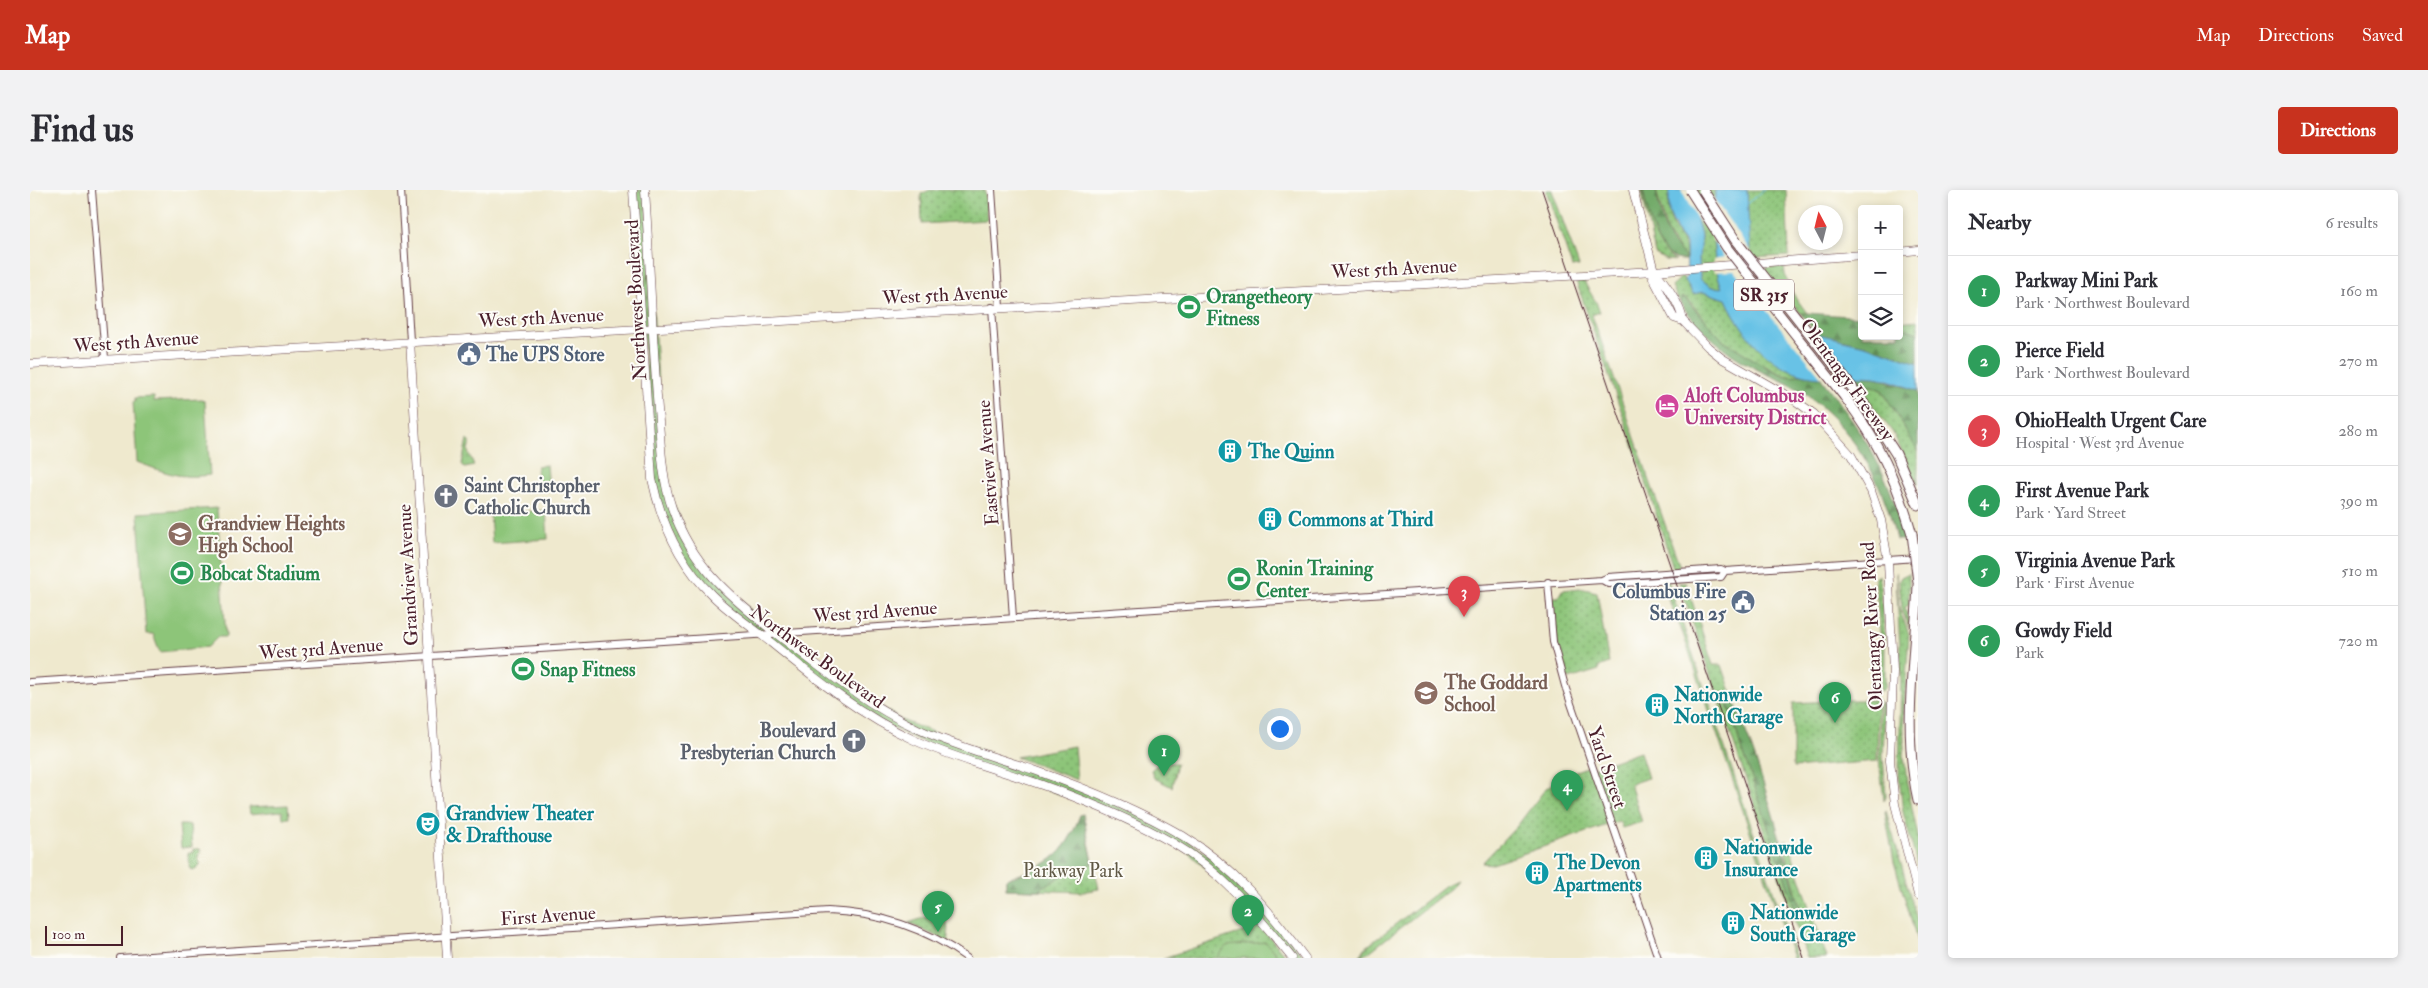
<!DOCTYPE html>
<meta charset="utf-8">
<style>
body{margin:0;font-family:"IM FELL Double Pica",serif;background:#f2f2f3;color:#2b2b33}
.controls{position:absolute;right:15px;top:15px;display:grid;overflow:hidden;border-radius:5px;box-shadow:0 2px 8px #0003}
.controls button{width:45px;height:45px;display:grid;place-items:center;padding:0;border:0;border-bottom:1px solid #e1e1e2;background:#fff;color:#2b2b33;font:25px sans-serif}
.compass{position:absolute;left:1768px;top:15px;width:45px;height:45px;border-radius:50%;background:#fff;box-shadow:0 2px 8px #0003;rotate:353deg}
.scale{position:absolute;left:15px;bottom:12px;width:78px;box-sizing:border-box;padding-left:5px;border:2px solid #4a1f2b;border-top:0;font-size:14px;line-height:18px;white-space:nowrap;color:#4a1f2b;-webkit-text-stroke:4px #fdfcf7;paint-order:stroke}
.you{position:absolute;left:1249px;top:538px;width:18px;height:18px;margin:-12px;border:4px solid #fff;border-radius:50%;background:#1a73e8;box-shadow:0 0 0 8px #1a73e833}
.badge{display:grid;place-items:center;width:32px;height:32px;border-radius:50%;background:#c8321e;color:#fff;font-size:16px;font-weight:700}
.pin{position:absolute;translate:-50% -41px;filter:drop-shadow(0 1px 2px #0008)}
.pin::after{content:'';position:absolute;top:26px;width:18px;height:15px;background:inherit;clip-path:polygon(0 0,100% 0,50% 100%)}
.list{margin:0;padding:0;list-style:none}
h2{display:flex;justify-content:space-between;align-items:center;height:65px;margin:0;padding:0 20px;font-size:21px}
h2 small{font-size:16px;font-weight:400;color:#7c7c81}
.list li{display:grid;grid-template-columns:32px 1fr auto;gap:15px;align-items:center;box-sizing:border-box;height:70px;padding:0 20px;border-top:1px solid #e1e1e2}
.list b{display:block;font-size:19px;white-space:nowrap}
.list p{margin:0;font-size:16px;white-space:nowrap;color:#7c7c81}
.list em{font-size:16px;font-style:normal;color:#7c7c81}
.icon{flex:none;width:28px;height:28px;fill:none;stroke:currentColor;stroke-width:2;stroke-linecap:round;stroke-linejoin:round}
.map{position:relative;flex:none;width:1888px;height:768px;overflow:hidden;border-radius:5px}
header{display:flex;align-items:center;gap:30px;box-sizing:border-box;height:70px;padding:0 25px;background:#c8321e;color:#fff}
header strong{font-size:24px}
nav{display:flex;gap:28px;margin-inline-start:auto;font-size:18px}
.intro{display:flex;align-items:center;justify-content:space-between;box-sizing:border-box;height:120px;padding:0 30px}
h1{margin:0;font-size:35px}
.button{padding:12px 22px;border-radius:5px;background:#c8321e;color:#fff;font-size:18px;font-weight:700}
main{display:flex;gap:30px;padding:0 30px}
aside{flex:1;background:#fff;border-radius:5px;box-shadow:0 2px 8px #0003}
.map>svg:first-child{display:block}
.grass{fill:url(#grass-dots);stroke:#6c7252}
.forest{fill:url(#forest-firs);stroke:#5e644a}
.garden{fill:#8dc579;stroke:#6c7252}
.water{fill:#68c2e6;stroke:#597088}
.pier{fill:#efe9ce}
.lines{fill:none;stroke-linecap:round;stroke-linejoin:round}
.stream{stroke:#68c2e6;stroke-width:1}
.minor-casing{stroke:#633d43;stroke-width:8}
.major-casing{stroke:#633d43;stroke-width:9}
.highway-casing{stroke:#633d43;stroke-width:11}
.minor{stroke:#fff;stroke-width:6}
.major{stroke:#fff;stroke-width:8}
.highway{stroke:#fff;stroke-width:9}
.rail{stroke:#4a1f2b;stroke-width:1}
.highway-bridge-casing{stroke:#633d43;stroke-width:11;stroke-linecap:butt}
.highway-bridge{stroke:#fff;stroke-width:9}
.labels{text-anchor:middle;stroke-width:4;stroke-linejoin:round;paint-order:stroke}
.shield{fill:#fdfcf7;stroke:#806168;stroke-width:1}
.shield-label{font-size:18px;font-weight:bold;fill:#4a1f2b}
.street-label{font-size:19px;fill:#4a1f2b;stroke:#fdfcf7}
.leisure-label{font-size:19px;font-weight:bold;fill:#27864d;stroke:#fdfcf7;text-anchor:start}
.service-label{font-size:19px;font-weight:bold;fill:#4e5e75;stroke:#fdfcf7;text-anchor:start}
.hotel-label{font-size:19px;font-weight:bold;fill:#b23c85;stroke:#fdfcf7;text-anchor:start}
.culture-label{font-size:19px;font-weight:bold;fill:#0d838f;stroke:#fdfcf7;text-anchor:start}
.worship-label{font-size:19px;font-weight:bold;fill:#5b616d;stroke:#fdfcf7;text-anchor:start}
.education-label{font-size:19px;font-weight:bold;fill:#785e54;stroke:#fdfcf7;text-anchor:start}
.park-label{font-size:19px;fill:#615946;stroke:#fdfcf7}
</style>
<header>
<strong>Map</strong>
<nav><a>Map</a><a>Directions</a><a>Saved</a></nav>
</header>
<div class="intro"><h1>Find us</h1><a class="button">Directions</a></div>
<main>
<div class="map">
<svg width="1888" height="768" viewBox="0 0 1888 768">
<defs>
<pattern id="grass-dots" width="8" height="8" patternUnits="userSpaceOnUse" patternTransform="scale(1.25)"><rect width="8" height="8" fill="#8dc579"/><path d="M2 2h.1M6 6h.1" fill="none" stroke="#759f63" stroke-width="1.8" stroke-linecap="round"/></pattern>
<pattern id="forest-firs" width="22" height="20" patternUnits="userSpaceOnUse" patternTransform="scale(1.25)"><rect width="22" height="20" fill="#72aa69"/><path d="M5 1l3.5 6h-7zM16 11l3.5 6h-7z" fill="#608a57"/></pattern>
</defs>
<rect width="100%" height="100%" fill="#fdfcf7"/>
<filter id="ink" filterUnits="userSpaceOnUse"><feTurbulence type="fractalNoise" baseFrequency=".02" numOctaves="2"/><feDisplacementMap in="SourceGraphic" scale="10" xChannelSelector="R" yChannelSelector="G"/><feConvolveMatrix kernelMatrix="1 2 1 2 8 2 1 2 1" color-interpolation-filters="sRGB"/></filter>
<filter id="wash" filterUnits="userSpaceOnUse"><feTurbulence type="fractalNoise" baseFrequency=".0096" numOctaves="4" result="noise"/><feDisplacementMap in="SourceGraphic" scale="20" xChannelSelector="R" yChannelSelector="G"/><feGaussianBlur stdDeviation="1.12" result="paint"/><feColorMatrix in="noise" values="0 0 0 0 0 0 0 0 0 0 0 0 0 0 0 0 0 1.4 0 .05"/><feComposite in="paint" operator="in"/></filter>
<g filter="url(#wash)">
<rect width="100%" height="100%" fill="#efe9ce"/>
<path class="grass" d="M603 0H615L635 295 667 368 745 443 871 530 1054 599 1151 645 1209 688 1275 768H1262L1233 732 1159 663 1077 621 928 568 848 531 699 421 653 369 625 303Z
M900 0H955L957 30 892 34 891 4Z
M1516 0H1522L1549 76 1542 77Z
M1611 0H1613C1618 22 1623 59 1646 71L1636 70 1625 64Z
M1626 0H1639C1638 11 1638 23 1642 33 1649 51 1657 48 1656 70L1637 43Z
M1660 0H1685C1684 33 1680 67 1692 98L1682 97 1670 89 1669 68 1671 46Z
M1717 0H1756L1759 66 1719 68Z
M1754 76C1755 95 1766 108 1777 123L1771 124 1734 78Z
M1652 86 1663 104 1673 102 1696 109C1712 144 1734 169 1770 184L1762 187 1753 185C1733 175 1711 164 1693 150 1678 137 1669 119 1654 107L1650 113 1642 97Z
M1554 90C1559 104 1565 106 1570 122L1562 125 1651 380 1644 381 1616 292 1546 91Z
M1888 130V143L1869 137V132Z
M1828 195 1843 196 1852 200 1859 209 1888 261V295L1863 243Z
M437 249C441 254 439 255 438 260 438 265 443 270 444 276L435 278 432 274Z
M1866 382 1869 419 1879 444 1874 519V564L1877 593 1888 647V678L1873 622 1869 587 1871 480Z
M1879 383V415L1875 417 1879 431V438L1872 420 1869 391 1871 387Z
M1849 385 1855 446V497L1850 502 1851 452 1845 388Z
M1638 391 1766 768H1763L1653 444 1634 399V394Z
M1649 393H1656L1683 475H1692L1704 510 1701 507H1697L1696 510 1765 717 1770 718 1753 651H1758L1797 768H1777Z
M1550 398 1567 402 1579 473 1569 477V480L1539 489 1535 486 1526 447 1522 407H1528L1532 400Z
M1818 510H1848L1847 571 1763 578V513Z
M1850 511 1855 518 1853 566 1856 606 1854 610 1849 570Z
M1044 556 1047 590 986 567Z
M1610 562 1618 588 1600 594 1612 632 1592 638 1589 631 1463 674 1452 673 1487 636 1516 598 1535 585 1562 575 1563 578Z
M1129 573H1147L1142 597 1124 588 1121 580Z
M1856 621 1888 733V754L1864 672 1855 623Z
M1053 624 1069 699 1051 702 976 699V689C1017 676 1035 667 1050 625Z
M163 659H170L171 662 168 667 170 675 165 680 160 679 158 663 163 662Z
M1427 690 1421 698 1338 763 1330 766 1335 758 1417 694Z
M916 721 919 752 878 733Z
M1231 736 1257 768H1133Z"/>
<path class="forest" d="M1613 0H1626C1629 16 1632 37 1641 51 1646 58 1653 62 1656 70 1626 73 1618 23 1613 0Z
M1654 107 1693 150 1736 177 1753 185 1762 187 1770 184 1790 187C1832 242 1860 281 1875 350H1866C1854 290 1821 234 1769 200 1755 191 1739 186 1724 178 1694 162 1670 140 1650 113L1651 108Z
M1777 123 1832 127V146H1869V137L1888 143V173L1835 155 1787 144 1771 124Z
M1822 186 1845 187 1888 201V261L1852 200 1843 196 1828 195Z
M1697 507 1704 510C1731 578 1750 648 1770 718L1768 720 1765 718 1696 510Z
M1053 624 1063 673 1035 684 1008 700 976 699V689C1017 676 1035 667 1050 625Z"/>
<path class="garden" d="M124 207V211L172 209 175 212 180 285C148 289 137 283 107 272L103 212H105V208Z
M517 275 519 300 508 301 507 276Z
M187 318 196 447H188L178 457 130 462 123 444H116L108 323Z
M516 320 518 349 462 353 460 324Z
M258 615 259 628H253L252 621 220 624 219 617Z
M149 635H160L162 657 151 658Z
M1236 752 1249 768H1190L1189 765 1197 756Z"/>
<path class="water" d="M1639 0H1660L1671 46 1669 68 1670 89 1682 97 1692 98C1680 67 1684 32 1685 0H1717L1721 82 1762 138 1835 155 1888 173V201C1874 196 1859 189 1844 187 1827 185 1809 188 1791 187 1745 185 1714 148 1696 109L1673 102 1663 104 1655 90 1657 84 1656 54 1649 45 1639 23Z"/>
<path class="pier" d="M1651 0H1663L1672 37 1664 24Z
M1682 6 1721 62 1723 81 1732 99 1763 135 1784 140 1822 189H1793L1704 81 1684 82 1683 69 1694 67 1682 50Z"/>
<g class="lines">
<path class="stream" d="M1718 13 1734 0"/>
</g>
</g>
<g filter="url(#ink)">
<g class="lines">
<defs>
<path id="minor" d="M62 0 75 168
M371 0 380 151
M962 0 970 117
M962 117 983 428
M1572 390 1579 394 1691 387 1695 381
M1518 392 1523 452 1535 496 1628 768
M0 492 1572 390 1578 387 1691 379 1695 381 1888 368
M90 768 798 721C850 723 896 738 937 768"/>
<path id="major" d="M603 0 622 289C631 332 650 374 682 405 698 421 716 433 734 447 781 485 829 525 884 550 930 571 979 582 1026 600 1066 615 1106 632 1143 653 1193 682 1227 725 1262 768
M615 0C620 73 622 146 628 219 631 252 631 286 642 318 662 375 699 406 744 442 790 477 835 514 888 539 925 556 965 567 1004 580 1055 598 1107 619 1153 646 1204 677 1240 721 1275 768
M1603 0 1624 81 1623 88 1644 128 1653 131 1678 157 1693 169 1763 209 1784 224 1821 265 1841 301 1851 330 1858 371 1863 481 1860 571 1865 614 1888 705
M1869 62 1888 60
M1624 81C1635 91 1651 116 1653 131
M380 151 417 768
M0 174 1624 81 1832 65"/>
<path id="highway" d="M1828 205 1866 264 1888 315
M1814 206C1849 252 1866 289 1882 344
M1888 395C1885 466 1872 540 1888 610"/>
</defs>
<use href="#minor" class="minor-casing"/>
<use href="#major" class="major-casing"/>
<use href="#highway" class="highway-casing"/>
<use href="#minor" class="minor"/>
<use href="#major" class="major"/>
<use href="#highway" class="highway"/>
<path class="rail" d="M1512 0 1774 768"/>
<defs>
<path id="highway-bridge" d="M1660 0 1697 58 1814 206
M1673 0 1706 51 1828 205
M1882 344 1888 392"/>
</defs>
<use href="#highway-bridge" class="highway-bridge-casing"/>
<use href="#highway-bridge" class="highway-bridge"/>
</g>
</g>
<defs>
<symbol id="stadium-disc" viewBox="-11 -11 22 22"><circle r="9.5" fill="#2e9e5b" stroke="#fdfcf7"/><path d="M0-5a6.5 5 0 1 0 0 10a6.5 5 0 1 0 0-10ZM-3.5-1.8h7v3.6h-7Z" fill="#fff"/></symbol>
<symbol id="civic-disc" viewBox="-11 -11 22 22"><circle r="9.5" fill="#5c6f8a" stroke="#fdfcf7"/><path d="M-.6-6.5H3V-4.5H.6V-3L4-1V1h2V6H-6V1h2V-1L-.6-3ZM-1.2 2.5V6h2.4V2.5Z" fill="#fff"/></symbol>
<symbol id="hotel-disc" viewBox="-11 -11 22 22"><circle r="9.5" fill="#d1479c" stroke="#fdfcf7"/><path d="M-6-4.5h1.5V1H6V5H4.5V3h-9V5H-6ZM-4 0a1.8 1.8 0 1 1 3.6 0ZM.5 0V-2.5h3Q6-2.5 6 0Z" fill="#fff"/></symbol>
<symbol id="building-disc" viewBox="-11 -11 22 22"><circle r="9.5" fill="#0f9aa8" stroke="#fdfcf7"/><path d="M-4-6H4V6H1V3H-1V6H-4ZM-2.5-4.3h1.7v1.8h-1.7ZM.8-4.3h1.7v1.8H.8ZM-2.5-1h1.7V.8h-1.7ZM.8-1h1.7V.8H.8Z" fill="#fff"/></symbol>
<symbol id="church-disc" viewBox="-11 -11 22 22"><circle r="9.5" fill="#6b7280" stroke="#fdfcf7"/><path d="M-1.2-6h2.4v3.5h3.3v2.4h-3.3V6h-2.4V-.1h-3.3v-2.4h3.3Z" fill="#fff"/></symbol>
<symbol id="school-disc" viewBox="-11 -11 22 22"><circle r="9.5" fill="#8d6e63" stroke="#fdfcf7"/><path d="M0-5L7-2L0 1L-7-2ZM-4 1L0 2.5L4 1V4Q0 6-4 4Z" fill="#fff"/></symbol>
<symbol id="theatre-disc" viewBox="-11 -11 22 22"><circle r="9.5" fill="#0f9aa8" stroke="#fdfcf7"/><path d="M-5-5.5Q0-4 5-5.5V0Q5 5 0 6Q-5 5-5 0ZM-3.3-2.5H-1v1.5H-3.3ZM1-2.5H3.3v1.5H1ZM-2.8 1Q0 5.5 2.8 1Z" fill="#fff"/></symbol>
</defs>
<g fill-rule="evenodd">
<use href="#stadium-disc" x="1145" y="103" width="28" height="28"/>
<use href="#civic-disc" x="425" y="150" width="28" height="28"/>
<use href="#hotel-disc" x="1623" y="202" width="28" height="28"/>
<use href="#building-disc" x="1186" y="247" width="28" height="28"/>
<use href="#church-disc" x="402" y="292" width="28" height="28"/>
<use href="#building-disc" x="1226" y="315" width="28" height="28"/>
<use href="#school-disc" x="136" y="330" width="28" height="28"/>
<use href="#stadium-disc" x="138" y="369" width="28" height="28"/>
<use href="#stadium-disc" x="1195" y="375" width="28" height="28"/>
<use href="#civic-disc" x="1699" y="398" width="28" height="28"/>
<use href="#stadium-disc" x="479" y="465" width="28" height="28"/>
<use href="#school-disc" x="1382" y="489" width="28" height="28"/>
<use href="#building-disc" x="1613" y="501" width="28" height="28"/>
<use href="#church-disc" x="810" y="537" width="28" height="28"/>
<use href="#theatre-disc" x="384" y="620" width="28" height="28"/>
<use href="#building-disc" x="1662" y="654" width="28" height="28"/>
<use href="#building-disc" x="1493" y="669" width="28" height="28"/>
<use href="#building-disc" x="1689" y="719" width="28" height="28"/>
</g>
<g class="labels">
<rect class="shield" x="1704" y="89.5" width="60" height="31" rx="4"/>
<g class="shield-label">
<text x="1734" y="111">SR 315</text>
</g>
<g class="street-label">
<text transform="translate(1364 78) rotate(-3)" y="7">West 5th Avenue</text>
<text transform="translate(915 104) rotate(-3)" y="7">West 5th Avenue</text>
<text transform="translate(605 110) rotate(-93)" y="7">Northwest Boulevard</text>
<text transform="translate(511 127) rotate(-3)" y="7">West 5th Avenue</text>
<text transform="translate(106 151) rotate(-4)" y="7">West 5th Avenue</text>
<text transform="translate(1818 189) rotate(54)" y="7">Olentangy Freeway</text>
<text transform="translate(957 273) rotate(-94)" y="7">Eastview Avenue</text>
<text transform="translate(377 385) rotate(-93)" y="7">Grandview Avenue</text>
<text transform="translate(845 421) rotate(-4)" y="7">West 3rd Avenue</text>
<text transform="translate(1841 436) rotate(-93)" y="7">Olentangy River Road</text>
<text transform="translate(291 458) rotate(-4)" y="7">West 3rd Avenue</text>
<text transform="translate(788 466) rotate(36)" y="7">Northwest Boulevard</text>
<text transform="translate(1578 577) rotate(71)" y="7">Yard Street</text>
<text transform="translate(518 725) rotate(-4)" y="7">First Avenue</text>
</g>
<g class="leisure-label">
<text x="1176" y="113">Orangetheory<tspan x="1176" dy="22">Fitness</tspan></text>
<text x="1226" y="385">Ronin Training<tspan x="1226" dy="22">Center</tspan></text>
<text x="170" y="390">Bobcat Stadium</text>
<text x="510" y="486">Snap Fitness</text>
</g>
<g class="service-label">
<text x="456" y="171">The UPS Store</text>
<text x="1696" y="408" text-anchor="end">Columbus Fire<tspan x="1696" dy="22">Station 25</tspan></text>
</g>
<g class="hotel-label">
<text x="1654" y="212">Aloft Columbus<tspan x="1654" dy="22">University District</tspan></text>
</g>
<g class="culture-label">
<text x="1218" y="268">The Quinn</text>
<text x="1258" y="336">Commons at Third</text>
<text x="1644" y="511">Nationwide<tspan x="1644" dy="22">North Garage</tspan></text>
<text x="416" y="630">Grandview Theater<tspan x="416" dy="22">&amp; Drafthouse</tspan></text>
<text x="1694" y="664">Nationwide<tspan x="1694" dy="22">Insurance</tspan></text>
<text x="1524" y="679">The Devon<tspan x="1524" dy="22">Apartments</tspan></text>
<text x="1720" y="729">Nationwide<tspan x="1720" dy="22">South Garage</tspan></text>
</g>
<g class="worship-label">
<text x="434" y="302">Saint Christopher<tspan x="434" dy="22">Catholic Church</tspan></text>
<text x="806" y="547" text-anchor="end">Boulevard<tspan x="806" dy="22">Presbyterian Church</tspan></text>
</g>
<g class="education-label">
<text x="168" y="340">Grandview Heights<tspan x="168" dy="22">High School</tspan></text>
<text x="1414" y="499">The Goddard<tspan x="1414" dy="22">School</tspan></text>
</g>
<g class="park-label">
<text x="1043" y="687">Parkway Park</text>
</g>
</g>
</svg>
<div class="controls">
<button>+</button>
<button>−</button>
<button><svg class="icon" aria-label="layers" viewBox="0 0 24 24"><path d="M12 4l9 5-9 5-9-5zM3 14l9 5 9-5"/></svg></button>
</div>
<svg class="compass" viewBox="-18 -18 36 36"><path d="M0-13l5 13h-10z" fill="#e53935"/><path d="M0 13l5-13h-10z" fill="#7c7c81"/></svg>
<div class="scale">100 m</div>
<div class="you"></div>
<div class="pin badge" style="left:1134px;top:586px;background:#2e9e5b">1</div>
<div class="pin badge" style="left:1218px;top:746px;background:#2e9e5b">2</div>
<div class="pin badge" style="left:1434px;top:427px;background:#e0444e">3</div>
<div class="pin badge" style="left:1537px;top:621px;background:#2e9e5b">4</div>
<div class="pin badge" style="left:908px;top:742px;background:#2e9e5b">5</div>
<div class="pin badge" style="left:1805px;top:533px;background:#2e9e5b">6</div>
</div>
<aside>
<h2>Nearby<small>6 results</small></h2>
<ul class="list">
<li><span class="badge" style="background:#2e9e5b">1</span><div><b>Parkway Mini Park</b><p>Park · Northwest Boulevard</p></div><em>160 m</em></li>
<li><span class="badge" style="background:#2e9e5b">2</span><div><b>Pierce Field</b><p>Park · Northwest Boulevard</p></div><em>270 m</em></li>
<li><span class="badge" style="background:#e0444e">3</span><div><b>OhioHealth Urgent Care</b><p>Hospital · West 3rd Avenue</p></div><em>280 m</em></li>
<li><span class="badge" style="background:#2e9e5b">4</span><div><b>First Avenue Park</b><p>Park · Yard Street</p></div><em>390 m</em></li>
<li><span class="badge" style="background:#2e9e5b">5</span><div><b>Virginia Avenue Park</b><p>Park · First Avenue</p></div><em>510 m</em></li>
<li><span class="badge" style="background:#2e9e5b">6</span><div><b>Gowdy Field</b><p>Park</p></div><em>720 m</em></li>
</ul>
</aside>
</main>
